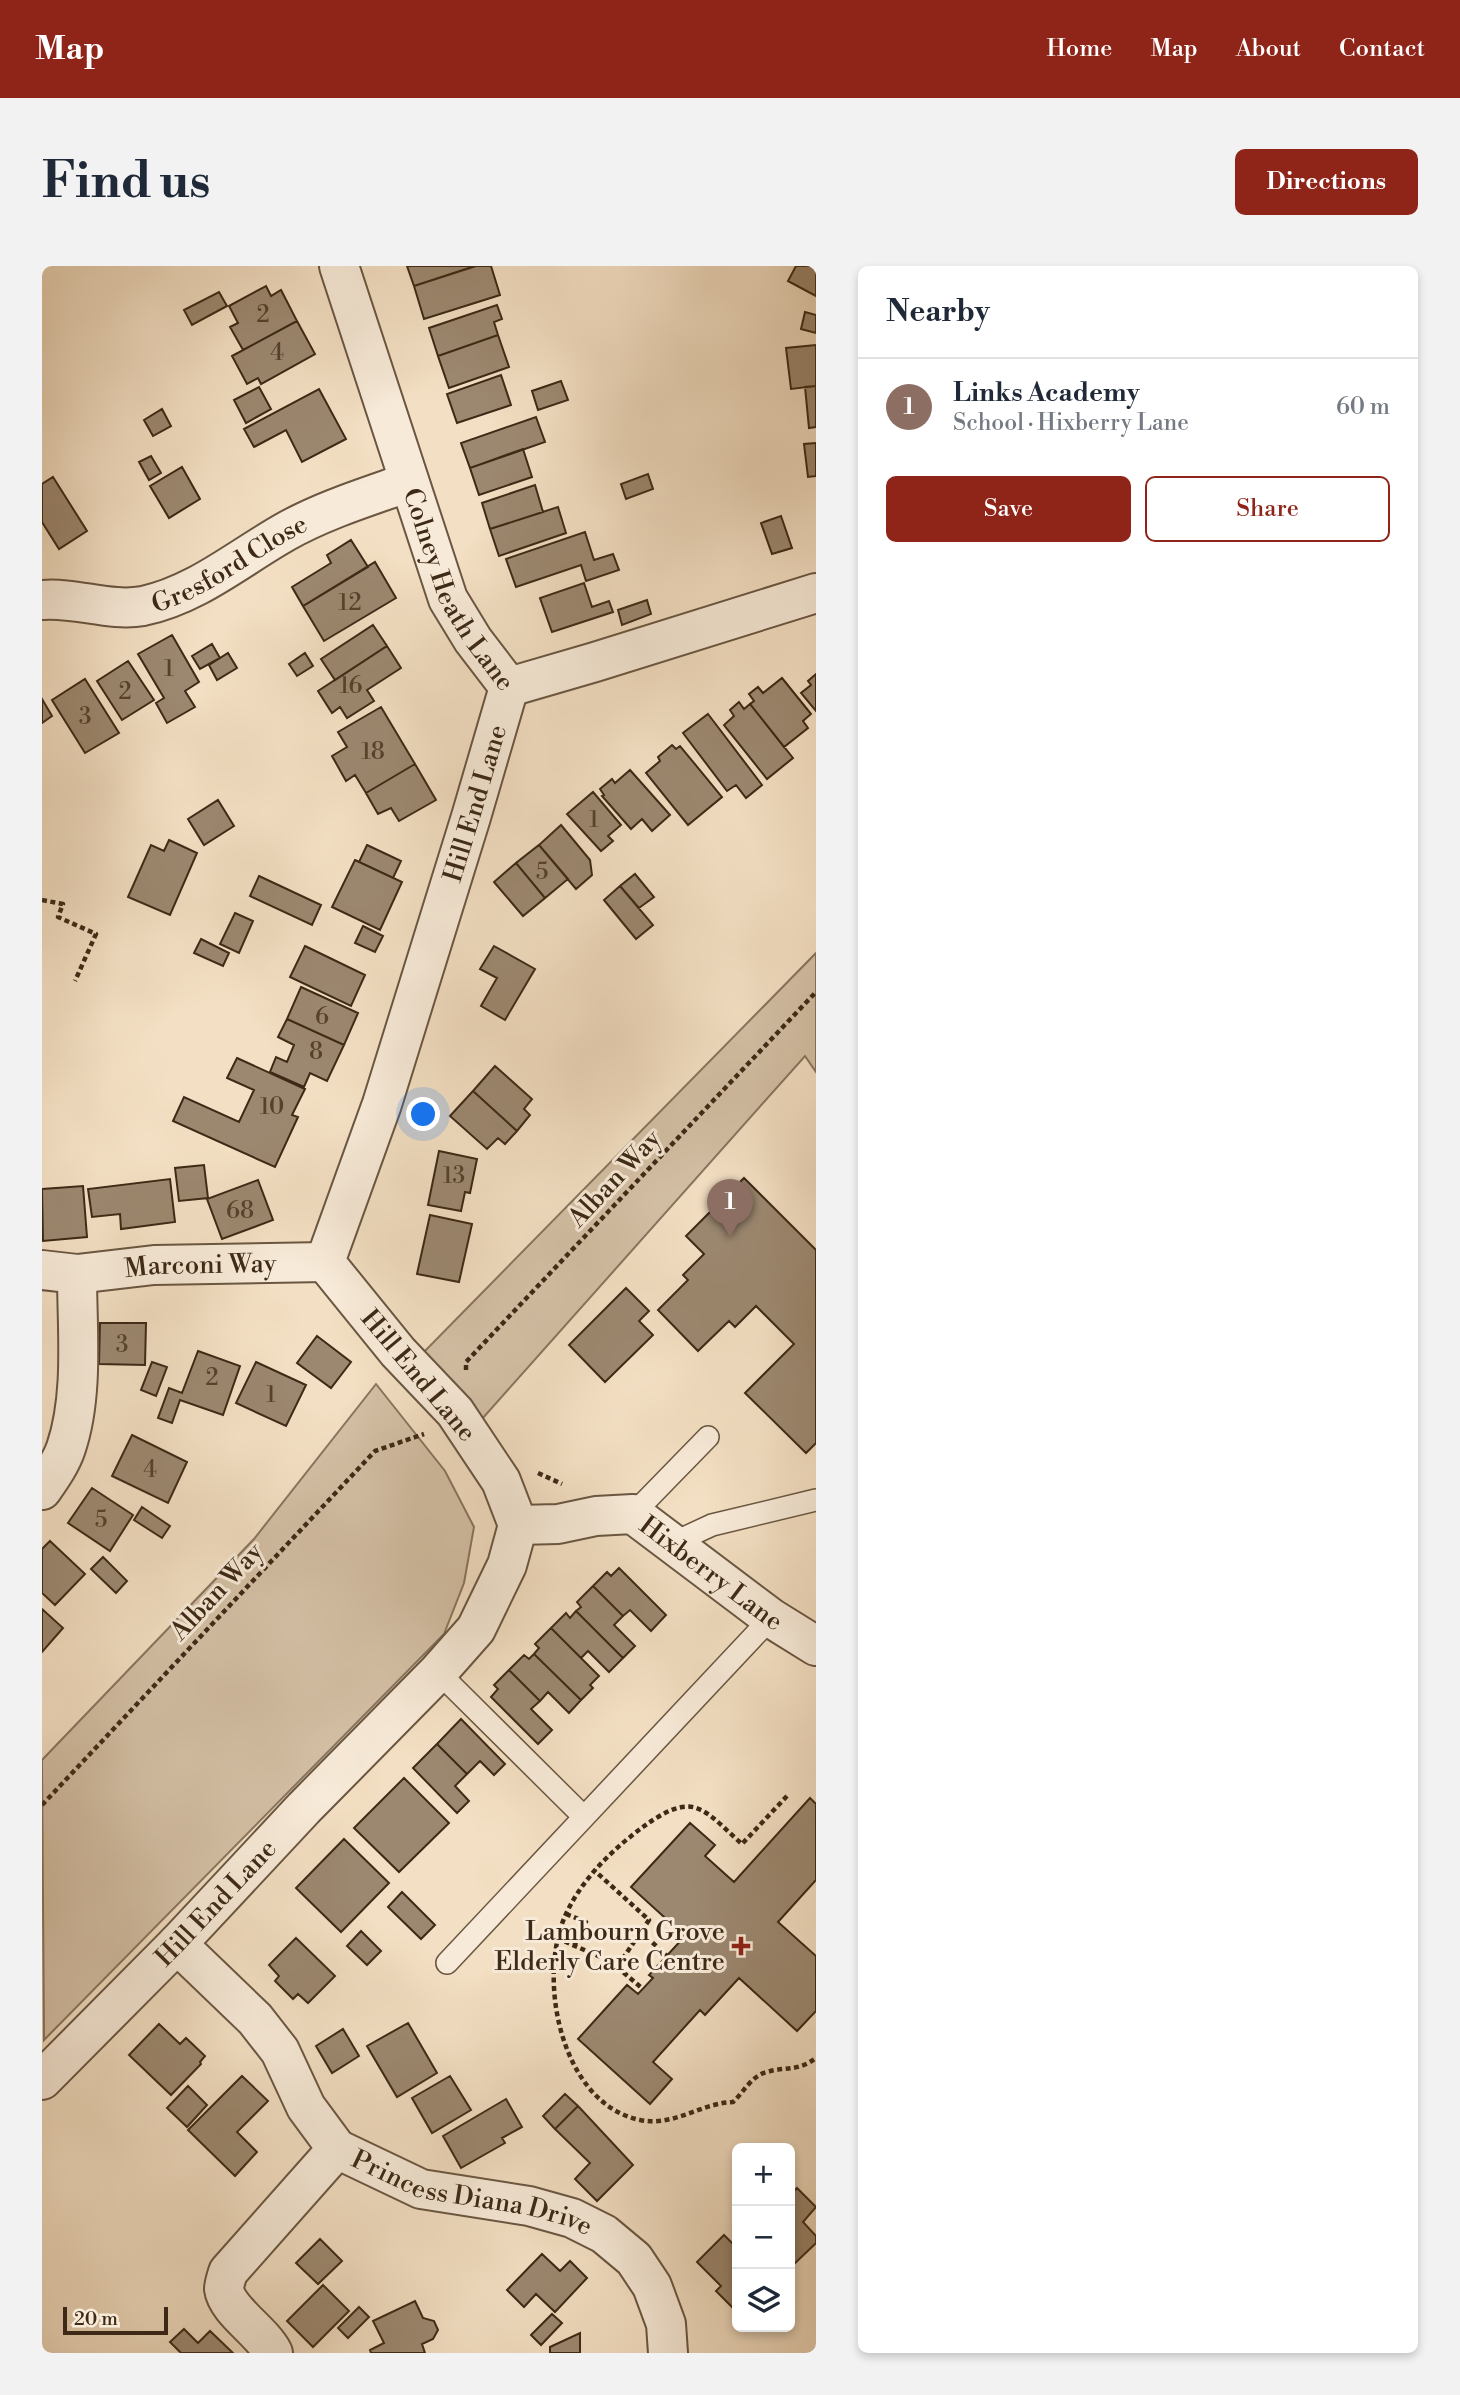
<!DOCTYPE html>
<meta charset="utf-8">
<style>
body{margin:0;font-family:"Libre Bodoni",serif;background:#f2f2f3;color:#1f2937}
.controls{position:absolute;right:21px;bottom:21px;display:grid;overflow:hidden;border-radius:10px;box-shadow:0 4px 10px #0003}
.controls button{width:63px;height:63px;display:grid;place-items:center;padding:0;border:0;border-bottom:2px solid #e0e1e3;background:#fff;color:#1f2937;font:35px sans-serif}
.scale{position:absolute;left:21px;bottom:18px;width:105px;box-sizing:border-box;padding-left:7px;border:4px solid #3d2916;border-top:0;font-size:19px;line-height:24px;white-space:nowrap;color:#3d2916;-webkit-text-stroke:5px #f7ead8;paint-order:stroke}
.you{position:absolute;left:382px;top:849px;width:24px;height:24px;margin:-18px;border:5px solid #fff;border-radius:50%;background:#1a73e8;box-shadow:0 0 0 10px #1a73e833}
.badge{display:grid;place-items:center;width:46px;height:46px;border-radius:50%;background:#8f2418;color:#fff;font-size:23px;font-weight:700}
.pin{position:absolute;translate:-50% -58px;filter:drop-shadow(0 2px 4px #0008)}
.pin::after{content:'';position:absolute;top:37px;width:24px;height:21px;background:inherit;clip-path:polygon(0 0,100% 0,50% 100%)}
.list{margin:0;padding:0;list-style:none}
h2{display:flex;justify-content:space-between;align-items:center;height:91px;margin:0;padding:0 28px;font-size:30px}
h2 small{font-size:23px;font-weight:400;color:#747a83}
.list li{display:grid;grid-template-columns:46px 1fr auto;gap:21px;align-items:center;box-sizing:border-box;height:98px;padding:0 28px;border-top:2px solid #e0e1e3}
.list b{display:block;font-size:26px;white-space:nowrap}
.list p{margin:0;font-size:23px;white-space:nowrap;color:#747a83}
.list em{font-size:23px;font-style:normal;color:#747a83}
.actions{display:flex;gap:14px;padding:21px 28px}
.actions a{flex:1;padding:16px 0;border:2px solid #8f2418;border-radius:10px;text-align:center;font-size:24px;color:#8f2418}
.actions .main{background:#8f2418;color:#fff}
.icon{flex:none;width:38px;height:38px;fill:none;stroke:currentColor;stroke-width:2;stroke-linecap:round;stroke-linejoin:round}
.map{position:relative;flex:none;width:774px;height:2087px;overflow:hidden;border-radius:10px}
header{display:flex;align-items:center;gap:42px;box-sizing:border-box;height:98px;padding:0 35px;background:#8f2418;color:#fff}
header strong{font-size:33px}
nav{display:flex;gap:38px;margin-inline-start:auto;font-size:24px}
.intro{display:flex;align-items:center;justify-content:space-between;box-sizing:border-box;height:168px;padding:0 42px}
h1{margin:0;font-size:49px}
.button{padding:18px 32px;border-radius:10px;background:#8f2418;color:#fff;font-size:24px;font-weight:700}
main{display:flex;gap:42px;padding:0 42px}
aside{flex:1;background:#fff;border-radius:10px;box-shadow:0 4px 10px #0003}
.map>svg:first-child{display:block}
.green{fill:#d4c0a6;stroke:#88745e;stroke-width:2}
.building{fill:#9c8870;stroke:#3d2916;stroke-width:2}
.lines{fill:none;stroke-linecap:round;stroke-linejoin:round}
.service-casing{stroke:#6a5641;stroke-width:24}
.minor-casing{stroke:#6a5641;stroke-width:42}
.tertiary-casing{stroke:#6a5641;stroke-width:42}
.path{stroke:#3d2916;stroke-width:4.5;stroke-dasharray:5 3.5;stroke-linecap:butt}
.service{stroke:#f7ead8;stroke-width:21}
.minor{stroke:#f7ead8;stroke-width:38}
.tertiary{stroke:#f7ead8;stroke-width:38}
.poi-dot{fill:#8f2418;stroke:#f7ead8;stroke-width:2.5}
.labels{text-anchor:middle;stroke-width:6;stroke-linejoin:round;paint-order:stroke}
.number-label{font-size:23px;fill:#55412c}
.street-label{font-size:26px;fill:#3d2916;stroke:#f7ead8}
.poi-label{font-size:26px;fill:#3d2916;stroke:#f7ead8;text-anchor:end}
</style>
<header>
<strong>Map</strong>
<nav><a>Home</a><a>Map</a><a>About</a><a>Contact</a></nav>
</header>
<div class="intro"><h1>Find us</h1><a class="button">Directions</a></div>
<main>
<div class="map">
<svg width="774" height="2087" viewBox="0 0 774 2087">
<rect width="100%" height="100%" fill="#f3dfc3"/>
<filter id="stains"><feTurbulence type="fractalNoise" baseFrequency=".00286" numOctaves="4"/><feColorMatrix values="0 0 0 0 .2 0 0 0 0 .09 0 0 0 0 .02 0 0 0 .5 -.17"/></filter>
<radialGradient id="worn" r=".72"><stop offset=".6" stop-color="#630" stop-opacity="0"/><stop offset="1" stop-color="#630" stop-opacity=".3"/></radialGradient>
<path class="green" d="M774 687V806L763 790 440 1153 378 1090Z
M334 1118 403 1205 432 1261 422 1317 402 1368 2 1774 0 1494 212 1273Z"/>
<path class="building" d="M365 0H430V1L372 20Z
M434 0H449L458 29 382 53 372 20Z
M754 0H774V30L746 15Z
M224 20 229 30 239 24 255 55 201 84 188 61 196 57 187 40Z
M177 26 185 40 150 59 142 44Z
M455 39 460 53 452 56 456 69 396 90 387 62Z
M763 46 774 49V67L759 63Z
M255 55 273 88 219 118 216 112 205 118 190 90Z
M456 69 467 101 407 122 396 90Z
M774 79V120L749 123 744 82Z
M459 109 469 139 415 157 405 128Z
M519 115 526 134 496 144 490 125Z
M774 120V161L767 162 763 121Z
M217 121 229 143 204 157 192 134Z
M277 123 304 173 260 196 244 164 212 181 202 163Z
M120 143 129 160 111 170 102 154Z
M494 151 503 176 428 202 419 177Z
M774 177V210L766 211 762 178Z
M481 183 490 211 437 229 428 202Z
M109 190 119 207 107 214 97 196Z
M140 201 158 233 127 252 108 220Z
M606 208 611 223 584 233 579 218Z
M11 211 45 265 17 283 0 256V218Z
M493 219 501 246 448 263 440 237Z
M516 241 524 267 457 290 448 263Z
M739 250 750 282 730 288 719 257Z
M543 266 552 294 571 288 577 304 544 315 539 299 474 321 464 293Z
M309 274 326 301 261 340 250 321 289 297 285 289Z
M333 296 354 332 282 375 261 340Z
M542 317 550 341 567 335 571 346 510 366 498 332Z
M605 334 609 348 580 359 576 344Z
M331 359 345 380 293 414 279 393Z
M130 369 157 416 143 425 153 441 125 457 114 437 122 432 96 388Z
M170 378 178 392 158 403 150 390Z
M345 380 359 402 325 424 332 435 305 452 298 441 290 447 276 425Z
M186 387 195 402 175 414 167 399Z
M263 387 271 400 255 410 247 398Z
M86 395 112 434 80 454 55 415Z
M774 408V445L759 427 769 419 766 415Z
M740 412 769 448 761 455 766 462 742 481 708 438 712 435 707 428 716 421 721 427Z
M43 413 77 467 43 487 10 434Z
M0 433 10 450 0 457Z
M697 436 702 443 708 438 751 492 725 513 682 459 692 450 688 444Z
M339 441 373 498 324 527 313 509 304 515 290 490 305 481 296 466Z
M666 448 720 519 704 532 694 519 685 525 641 467Z
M630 479 634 483 638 480 680 531 646 559 604 507 618 495 616 491Z
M373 498 394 534 357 555 349 542 336 548 324 527Z
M588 504 628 549 610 565 600 553 589 563 560 530 562 529 558 523 570 513 573 517Z
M551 526 579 559 566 570 571 575 559 585 525 548Z
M176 534 192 560 162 579 146 553Z
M519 559 548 594 550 609 534 623 497 579Z
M127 574 155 587 128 649 86 631 109 579 122 585Z
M325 579 359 595 351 612 317 596Z
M497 579 526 613 503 632 474 597Z
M313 594 360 616 338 664 290 641Z
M474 597 503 632 481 650 452 616Z
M593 608 612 631 597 642 578 620Z
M217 610 279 639 270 659 208 630Z
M578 620 611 659 594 673 562 634Z
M193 647 211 655 197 687 178 678Z
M321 660 341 670 333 686 313 677Z
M159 673 187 687 181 700 152 687Z
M263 680 323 709 309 740 248 711Z
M452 680 493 703 463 754 439 740 455 712 438 703Z
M259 721 316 747 302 779 245 753Z
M245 753 302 779 285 815 268 807 262 821 228 806 234 791 245 796 252 779 236 771Z
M195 792 263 823 250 849 256 851 233 901 131 855 142 831 197 856 212 824 185 812Z
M453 800 490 833 482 843 488 849 475 865 431 825Z
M431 825 475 865 463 878 456 872 445 883 408 850Z
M397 885 435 893 428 927 423 926 419 945 386 939Z
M162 899 166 932 137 935 133 902Z
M702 912 774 984V1177L764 1187 703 1127 752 1078 714 1040 693 1061 687 1055 656 1085 616 1044 646 1014 641 1009 662 988 644 970Z
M128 913 133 956 79 963 78 948 50 951 46 923Z
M216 914 231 954 180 973 165 933Z
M41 920 45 971 1 975 0 923Z
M388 949 430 958 417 1016 375 1008Z
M584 1022 607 1045 597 1055 611 1069 563 1116 527 1079Z
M58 1057H104L103 1099 57 1098Z
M275 1070 309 1096 289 1122 255 1097Z
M156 1085 198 1100 181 1149 138 1134 130 1157 116 1152 127 1122 140 1127Z
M110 1096 125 1101 114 1130 99 1124Z
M214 1096 264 1119 244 1160 194 1137Z
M90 1169 145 1196 126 1237 70 1210Z
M50 1222 91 1249 68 1285 26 1257Z
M100 1241 128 1260 120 1272 92 1254Z
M8 1275 43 1308 13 1339 0 1327V1283Z
M61 1291 85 1315 74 1327 49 1303Z
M577 1302 624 1349 609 1365 588 1344 581 1350 551 1320 565 1306 569 1310Z
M551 1320 581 1350 572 1359 593 1380 581 1392 534 1345 539 1341 535 1336Z
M0 1343 21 1362 0 1386Z
M534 1345 581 1392 567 1406 546 1385 539 1392 509 1362 524 1347 528 1352Z
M509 1362 557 1410 548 1419 551 1422 539 1434 492 1388 497 1382 493 1378Z
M492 1388 539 1434 527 1447 506 1426 498 1435 467 1404 482 1389 487 1393Z
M467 1404 498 1435 489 1443 510 1464 496 1478 449 1431 456 1423 452 1419Z
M419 1453 463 1498 452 1509 438 1495 425 1508 395 1478Z
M395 1478 425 1508 413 1520 427 1535 415 1547 371 1502Z
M362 1512 407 1557 357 1606 312 1562Z
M768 1532 774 1538V1614L736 1656 774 1690V1745L755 1765 697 1712 663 1749 658 1744 611 1796 630 1813 608 1838 536 1773 585 1719 596 1728 611 1712 607 1709 643 1670 589 1621 648 1557 673 1579 663 1590 692 1616Z
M302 1573 347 1617 299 1666 254 1622Z
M360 1626 393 1659 379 1673 346 1641Z
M319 1665 339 1685 325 1699 305 1680Z
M254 1672 293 1710 266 1737 256 1728 251 1733 233 1715 237 1710 227 1699Z
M366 1757 395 1807 355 1831 325 1780Z
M117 1758 138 1778 144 1772 163 1790 158 1796 159 1798 129 1829 87 1789Z
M301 1763 317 1790 290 1807 274 1780Z
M200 1810 226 1835 195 1866 215 1886 193 1910 146 1864Z
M408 1810 429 1844 390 1867 370 1832Z
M146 1820 165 1839 145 1861 125 1842Z
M523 1828 536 1840 513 1863 501 1850Z
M464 1833 480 1861 460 1872 463 1877 419 1902 401 1870Z
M536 1840 591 1899 555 1935 533 1913 548 1897 513 1863Z
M755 1922 774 1941 761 1956 774 1970V1977L748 2002V1929Z
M682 1969 695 1982V2040L692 2043 674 2025 679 2020 655 1996Z
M278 1973 300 1995 276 2018 254 1997Z
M500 1988 518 2005 528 1995 545 2012 513 2046 494 2028 482 2041 465 2024Z
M281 2019 307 2045 271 2081 245 2055Z
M373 2035 381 2052 392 2055 396 2064 391 2073 380 2078 383 2087H329L328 2084 342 2077 331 2055Z
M317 2041 327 2051 306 2072 296 2062Z
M510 2048 520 2057 499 2079 489 2069Z
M142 2063 156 2077 168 2065 191 2087H139L128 2076Z
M538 2067V2087H508V2081Z"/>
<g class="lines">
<defs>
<path id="service" d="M591 1248 666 1171
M629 1278 670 1259 774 1234
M396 1406 542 1551
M405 1697 729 1352"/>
<g id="minor">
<path id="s1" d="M0 334C34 331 68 346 101 340 154 329 197 292 243 266 282 244 325 231 367 216"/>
<path id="s2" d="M0 1004 35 1008 112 999 283 996"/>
<path d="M0 1224C9 1211 19 1197 24 1182 42 1129 35 1063 35 1008"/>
<path id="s3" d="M476 1259 516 1258 554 1250 591 1248 729 1352 774 1380"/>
<path id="s4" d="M135 1678 213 1753 238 1785 264 1841 295 1883 379 1923 487 1940 530 1952 562 1968 592 1993 610 2020 624 2058 626 2087"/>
<path d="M231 2087C221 2066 185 2045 182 2023 182 2018 185 2010 186 2006L295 1883"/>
</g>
<g id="tertiary">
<path id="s5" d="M297 0 406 333 431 374 467 421"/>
<path d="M467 421 553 396 774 327"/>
<path id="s6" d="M0 1814 135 1678 262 1542 396 1406 434 1363 465 1299 476 1259 459 1215 413 1146 356 1086 283 996 340 838 429 551 467 421"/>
</g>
</defs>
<use href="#service" class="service-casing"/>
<use href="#minor" class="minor-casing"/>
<use href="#tertiary" class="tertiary-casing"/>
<path class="path" d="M0 634 21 638 16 651 54 668 33 715
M424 1104V1096L774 726
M496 1207 520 1218
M745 1530 700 1578C688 1568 672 1550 659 1544 641 1534 620 1548 605 1558 573 1581 541 1611 524 1648 494 1712 519 1838 598 1854 632 1861 659 1837 691 1836 702 1826 709 1810 725 1806 745 1800 755 1806 774 1792
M0 1539 333 1185 382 1168
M524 1648 544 1656 532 1680
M598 1665 625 1690
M515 1672 563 1693 575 1701 607 1654 553 1605
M575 1701 601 1723"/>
<use href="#service" class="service"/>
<use href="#minor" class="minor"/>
<use href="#tertiary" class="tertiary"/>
</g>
<path class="poi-dot" d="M695.5 1669.5h7v7h7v7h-7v7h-7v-7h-7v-7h7z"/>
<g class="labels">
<g class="number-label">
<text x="221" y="56">2</text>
<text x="235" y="94">4</text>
<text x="308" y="344">12</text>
<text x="127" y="410">1</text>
<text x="309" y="427">16</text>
<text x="83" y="433">2</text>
<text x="43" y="458">3</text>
<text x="331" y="493">18</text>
<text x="552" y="561">1</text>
<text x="500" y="613">5</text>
<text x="280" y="758">6</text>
<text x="274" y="793">8</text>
<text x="230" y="848">10</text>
<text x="412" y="917">13</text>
<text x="198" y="952">68</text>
<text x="80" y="1086">3</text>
<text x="170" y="1119">2</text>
<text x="229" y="1136">1</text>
<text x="108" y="1211">4</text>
<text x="59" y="1261">5</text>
</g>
<g class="street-label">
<text dy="9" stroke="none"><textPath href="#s1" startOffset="198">Gresford Close</textPath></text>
<text dy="9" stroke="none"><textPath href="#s5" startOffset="346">Colney Heath Lane</textPath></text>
<text dy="9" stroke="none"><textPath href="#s6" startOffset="1550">Hill End Lane</textPath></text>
<text transform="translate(572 912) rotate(-47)" y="9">Alban Way</text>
<text dy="9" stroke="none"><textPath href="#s2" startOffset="159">Marconi Way</textPath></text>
<text transform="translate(377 1109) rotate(50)" y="9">Hill End Lane</text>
<text dy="9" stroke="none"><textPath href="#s3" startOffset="214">Hixberry Lane</textPath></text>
<text transform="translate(174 1325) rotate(-47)" y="9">Alban Way</text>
<text dy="9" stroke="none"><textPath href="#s6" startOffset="248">Hill End Lane</textPath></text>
<text dy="9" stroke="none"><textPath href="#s4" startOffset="406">Princess Diana Drive</textPath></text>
</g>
<g class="poi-label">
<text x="683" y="1674">Lambourn Grove<tspan x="683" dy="30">Elderly Care Centre</tspan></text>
</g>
</g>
<rect width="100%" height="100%" filter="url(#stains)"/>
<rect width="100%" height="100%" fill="url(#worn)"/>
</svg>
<div class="controls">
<button>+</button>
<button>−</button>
<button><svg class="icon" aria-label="layers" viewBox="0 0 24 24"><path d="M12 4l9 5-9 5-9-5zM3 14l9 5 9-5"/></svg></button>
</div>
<div class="scale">20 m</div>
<div class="you"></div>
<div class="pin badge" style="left:688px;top:971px;background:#8d6e63">1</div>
</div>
<aside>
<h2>Nearby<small></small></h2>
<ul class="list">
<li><span class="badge" style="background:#8d6e63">1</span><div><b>Links Academy</b><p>School · Hixberry Lane</p></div><em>60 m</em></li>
</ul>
<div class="actions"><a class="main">Save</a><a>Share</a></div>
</aside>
</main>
